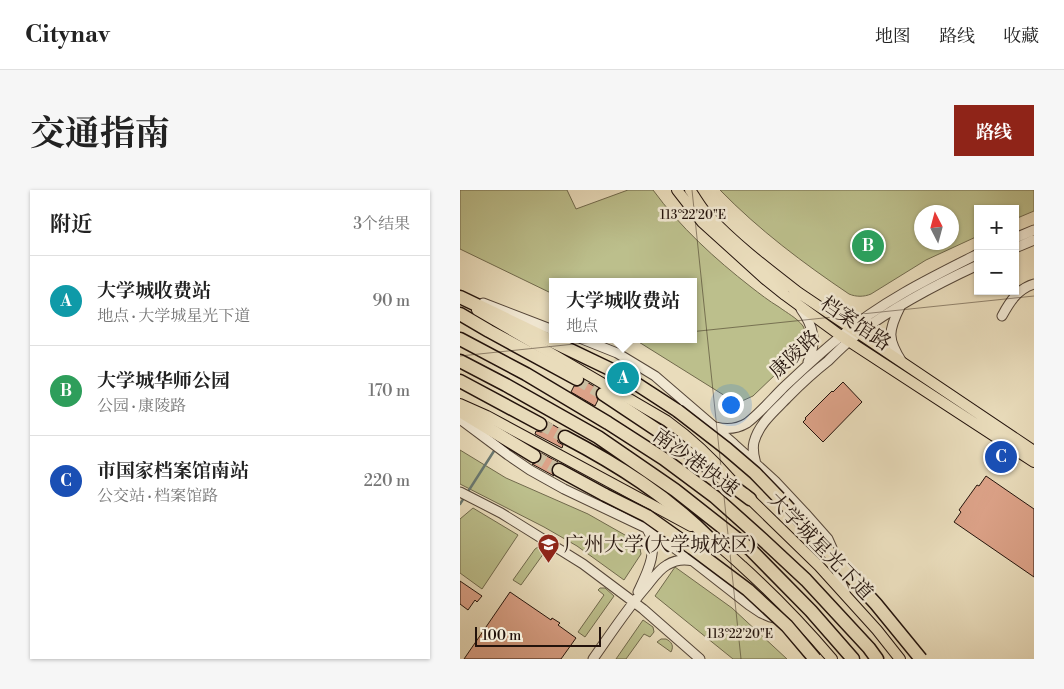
<!DOCTYPE html>
<html lang="zh">
<meta charset="utf-8">
<style>
body{margin:0;font-family:"Libre Bodoni","Noto Serif SC",serif;background:#f6f6f6;color:#222}
.controls{position:absolute;right:15px;top:15px;display:grid;overflow:hidden;border-radius:0px;box-shadow:0 1px 4px #0004}
.controls button{width:45px;height:45px;display:grid;place-items:center;padding:0;border:0;border-bottom:1px solid #e0e0e0;background:#fff;color:#222;font:25px sans-serif}
.compass{position:absolute;left:454px;top:15px;width:45px;height:45px;border-radius:50%;background:#fff;box-shadow:0 1px 4px #0004;rotate:354deg}
.scale{position:absolute;left:15px;bottom:12px;width:126px;box-sizing:border-box;padding-left:5px;border:2px solid #23130c;border-top:0;font-size:14px;line-height:18px;white-space:nowrap;color:#23130c;-webkit-text-stroke:4px #f1e8d3;paint-order:stroke}
.you{position:absolute;left:270px;top:214px;width:18px;height:18px;margin:-12px;border:4px solid #fff;border-radius:50%;background:#1a73e8;box-shadow:0 0 0 8px #1a73e833}
.badge{display:grid;place-items:center;width:32px;height:32px;border-radius:50%;background:#8f2418;color:#fff;font-size:16px;font-weight:700}
.pin{position:absolute;translate:-50% -50%;border:2px solid #fff;box-shadow:0 1px 5px #0006}
.popup{position:absolute;left:89px;top:88px;width:148px;height:65px;box-sizing:border-box;display:grid;place-content:center;border-radius:0px;background:#fff;filter:drop-shadow(0 1px 4px #0005);font-size:16px;white-space:nowrap;color:#767676}
.popup b{font-size:19px;color:#222}
.popup::after{content:'';position:absolute;left:50%;top:100%;margin-left:-10px;border:10px solid transparent;border-top-color:#fff}
.list{margin:0;padding:0;list-style:none}
h2{display:flex;justify-content:space-between;align-items:center;height:65px;margin:0;padding:0 20px;font-size:21px}
h2 small{font-size:16px;font-weight:400;color:#767676}
.list li{display:grid;grid-template-columns:32px 1fr auto;gap:15px;align-items:center;box-sizing:border-box;height:90px;padding:0 20px;border-top:1px solid #e0e0e0}
.list b{display:block;font-size:19px;white-space:nowrap}
.list p{margin:0;font-size:16px;white-space:nowrap;color:#767676}
.list em{font-size:16px;font-style:normal;color:#767676}
.map{position:relative;flex:none;width:574px;height:469px;overflow:hidden;border-radius:0px}
header{display:flex;align-items:center;gap:30px;box-sizing:border-box;height:70px;padding:0 25px;background:#fff;border-bottom:1px solid #e0e0e0}
header strong{font-size:24px}
nav{display:flex;gap:28px;margin-inline-start:auto;font-size:18px}
.intro{display:flex;align-items:center;justify-content:space-between;box-sizing:border-box;height:120px;padding:0 30px}
h1{margin:0;font-size:35px}
.button{padding:12px 22px;border-radius:0px;background:#8f2418;color:#fff;font-size:18px;font-weight:700}
main{display:flex;gap:30px;padding:0 30px}
aside{flex:1;background:#fff;border-radius:0px;box-shadow:0 1px 4px #0004}
.map>svg:first-child{display:block}
.green{fill:#bcbf8c;stroke:#70694c;fill-rule:evenodd}
.lines{fill:none;stroke-linecap:round;stroke-linejoin:round}
.stream{stroke:#697871;stroke-width:2.5}
.building{fill:#dca288;stroke:#23130c}
.highway-tunnel{stroke:#cbbea1;stroke-width:12;stroke-dasharray:12 6;stroke-linecap:butt}
.minor-casing{stroke:#544538;stroke-width:11}
.major-casing{stroke:#23130c;stroke-width:12}
.highway-casing{stroke:#23130c;stroke-width:15}
.minor{stroke:#f1e8d3;stroke-width:9}
.major{stroke:#e9dcbb;stroke-width:10}
.highway{stroke:#e9dcbb;stroke-width:12}
.highway-bridge-casing{stroke:#23130c;stroke-width:15;stroke-linecap:butt}
.highway-bridge{stroke:#e9dcbb;stroke-width:12}
.ticks{fill:none;stroke:#23130c;stroke-width:1;stroke-opacity:0.45}
.labels{text-anchor:middle;stroke-width:5;stroke-linejoin:round;paint-order:stroke}
.street-label{font-size:20px;fill:#23130c;stroke:#f1e8d3}
.poi-label{font-size:20px;fill:#23130c;stroke:#f1e8d3;text-anchor:start}
.ticks-label{font-size:12px;text-anchor:middle;fill:#23130c;stroke:#f1e8d3;stroke-width:5;stroke-linejoin:round;paint-order:stroke}
</style>
<header>
<strong>Citynav</strong>
<nav><a>地图</a><a>路线</a><a>收藏</a></nav>
</header>
<div class="intro"><h1>交通指南</h1><a class="button">路线</a></div>
<main>
<aside>
<h2>附近<small>3个结果</small></h2>
<ul class="list">
<li><span class="badge" style="background:#0f9aa8">A</span><div><b>大学城收费站</b><p>地点 · 大学城星光下道</p></div><em>90 m</em></li>
<li><span class="badge" style="background:#2e9e5b">B</span><div><b>大学城华师公园</b><p>公园 · 康陵路</p></div><em>170 m</em></li>
<li><span class="badge" style="background:#1a4fb4">C</span><div><b>市国家档案馆南站</b><p>公交站 · 档案馆路</p></div><em>220 m</em></li>
</ul>
</aside>
<div class="map">
<svg width="574" height="469" viewBox="0 0 574 469">
<rect width="100%" height="100%" fill="#e9dcbb"/>
<filter id="stains"><feTurbulence type="fractalNoise" baseFrequency=".004" numOctaves="4"/><feColorMatrix values="0 0 0 0 .2 0 0 0 0 .09 0 0 0 0 .02 0 0 0 .5 -.17"/></filter>
<radialGradient id="worn" r=".72"><stop offset=".6" stop-color="#630" stop-opacity="0"/><stop offset="1" stop-color="#630" stop-opacity=".3"/></radialGradient>
<path class="green" d="M0 0H107L116 19 168 0H193C220 37 255 69 291 97 300 104 309 111 319 117 327 123 337 128 343 136 348 145 346 153 340 161L293 206 282 211 270 209 174 149H233V92H93V104L0 59Z
M260 0H574V21L555 29V19H518V46L466 70 411 104C404 107 396 107 389 104 343 73 299 40 260 0ZM462 22H492V52H462Z
M0 260 46 288 128 324 179 353 181 364 164 390 117 356 84 337 0 294Z
M13 318 58 345 22 399 0 383V329Z
M78 357H82L90 362 91 366 90 367 84 363 61 395 53 390 75 359Z
M215 377 272 418 327 469H273L195 406Z
M140 398H145L154 406 125 447 118 442 144 405 138 400Z
M183 430 193 437 194 442 190 447 184 444 166 469H156Z
M201 449H206C212 452 214 456 211 462L197 452Z"/>
<g class="lines">
<path class="stream" d="M0 314 34 261"/>
</g>
<path class="building" d="M159 171 180 184 179 186H172L168 189 167 193 168 197 171 200 170 201 149 189V188L156 187 159 184 160 179 157 174Z
M125 191 137 198 135 204 138 210 135 216 111 202 114 196H121Z
M383 192 402 212 363 252 343 232 346 229 345 228 372 201 373 202Z
M88 232 102 240 98 243 97 247 98 252 103 255 102 258 75 244 76 241 81 242 85 241 87 237Z
M81 263 98 272 94 273 92 277 91 281 94 286 72 274 77 273 81 271 82 267Z
M526 286 574 319V387L494 332 501 322 499 320 517 295 519 296Z
M0 391 22 406 17 412 15 410 8 420 0 414Z
M50 402 91 430 92 428 100 433 98 435 116 448 101 469H4Z"/>
<g class="lines">
<path class="highway-tunnel" d="M152 180 175 193
M117 189 143 204
M80 234 105 247
M74 266 99 280"/>
<defs>
<path id="minor" d="M555 48 574 40
M555 58 574 50
M23 113 93 140
M440 117C428 141 427 149 442 172
M341 119C354 137 357 152 348 172
M542 126C550 111 558 99 574 94
M122 149 157 163 195 186 274 254 315 291 345 323 368 349 372 358 378 385 385 402
M0 229 48 265 70 280 104 299 186 338 234 372 289 415 301 423 310 427 318 429
M256 237C267 240 277 239 287 233 300 223 311 210 323 198 341 181 360 163 380 147 421 112 470 88 518 64
M296 274C294 266 292 260 294 252 299 233 316 220 328 207 341 194 354 182 368 171 378 161 388 151 399 143 435 116 477 94 518 75
M0 302 41 323 123 374 183 419 240 469
M178 402C187 383 200 359 187 339
M133 469C150 445 166 420 186 397 192 390 198 380 207 375 215 370 225 369 233 371"/>
<path id="major" d="M217 0 242 32 305 89 325 105 381 146 574 272
M230 0C236 8 241 18 248 25 275 54 308 79 339 103L574 261
M17 120 207 231C232 249 253 269 273 292
M0 214 27 226 231 336
M285 304 359 376 417 440 440 469
M243 344C257 353 270 365 282 376 314 405 344 436 372 469"/>
<path id="highway" d="M0 107 152 180
M0 124 29 141 117 189
M0 149 66 184 148 233 204 269 255 307 302 349 346 390 409 458 417 469
M0 171 46 195 138 247 215 300 290 359 351 421 393 469
M0 191 80 234
M175 193 218 221
M143 204 206 246 290 309
M0 221 74 266
M105 247C158 275 207 306 249 348
M99 280 145 305"/>
</defs>
<use href="#minor" class="minor-casing"/>
<use href="#major" class="major-casing"/>
<use href="#highway" class="highway-casing"/>
<use href="#minor" class="minor"/>
<use href="#major" class="major"/>
<use href="#highway" class="highway"/>
<defs>
<path id="highway-bridge" d="M218 221 267 259 295 283 323 312 416 414 461 469
M145 305 187 326 232 358 288 400 327 436 355 469"/>
</defs>
<use href="#highway-bridge" class="highway-bridge-casing"/>
<use href="#highway-bridge" class="highway-bridge"/>
</g>
<path class="ticks" d="M232 0 281 469M0 166 574 106"/>
<defs>
<symbol id="university-pin" viewBox="-11 -11 22 30"><path d="M0 17L-7.5 6A9.5 9.5 0 1 1 7.5 6Z" fill="#8f2418" stroke="#f1e8d3"/><path d="M0-5L7-2L0 1L-7-2ZM-4 1L0 2.5L4 1V4Q0 6-4 4Z" fill="#fff"/></symbol>
</defs>
<g fill-rule="evenodd">
<use href="#university-pin" x="76" y="342" width="25" height="34"/>
</g>
<g class="labels">
<g class="street-label">
<text transform="translate(396 133) rotate(34)" y="7">档案馆路</text>
<text transform="translate(334 164) rotate(-43)" y="7">康陵路</text>
<text transform="translate(236 272) rotate(36)" y="7">南沙港快速</text>
<text transform="translate(361 356) rotate(46)" y="7">大学城星光下道</text>
</g>
<g class="poi-label">
<text x="104" y="361">广州大学(大学城校区)</text>
</g>
</g>
<g class="ticks-label">
<text x="233" y="29">113°22'20"E</text>
<text x="280" y="448">113°22'20"E</text>
</g>
<rect width="100%" height="100%" filter="url(#stains)"/>
<rect width="100%" height="100%" fill="url(#worn)"/>
</svg>
<div class="controls">
<button>+</button>
<button>−</button>
</div>
<svg class="compass" viewBox="-18 -18 36 36"><path d="M0-13l5 13h-10z" fill="#e53935"/><path d="M0 13l5-13h-10z" fill="#767676"/></svg>
<div class="scale">100 m</div>
<div class="you"></div>
<div class="pin badge" style="left:163px;top:188px;background:#0f9aa8">A</div>
<div class="popup"><b>大学城收费站</b>地点</div>
<div class="pin badge" style="left:408px;top:56px;background:#2e9e5b">B</div>
<div class="pin badge" style="left:541px;top:267px;background:#1a4fb4">C</div>
</div>
</main>
